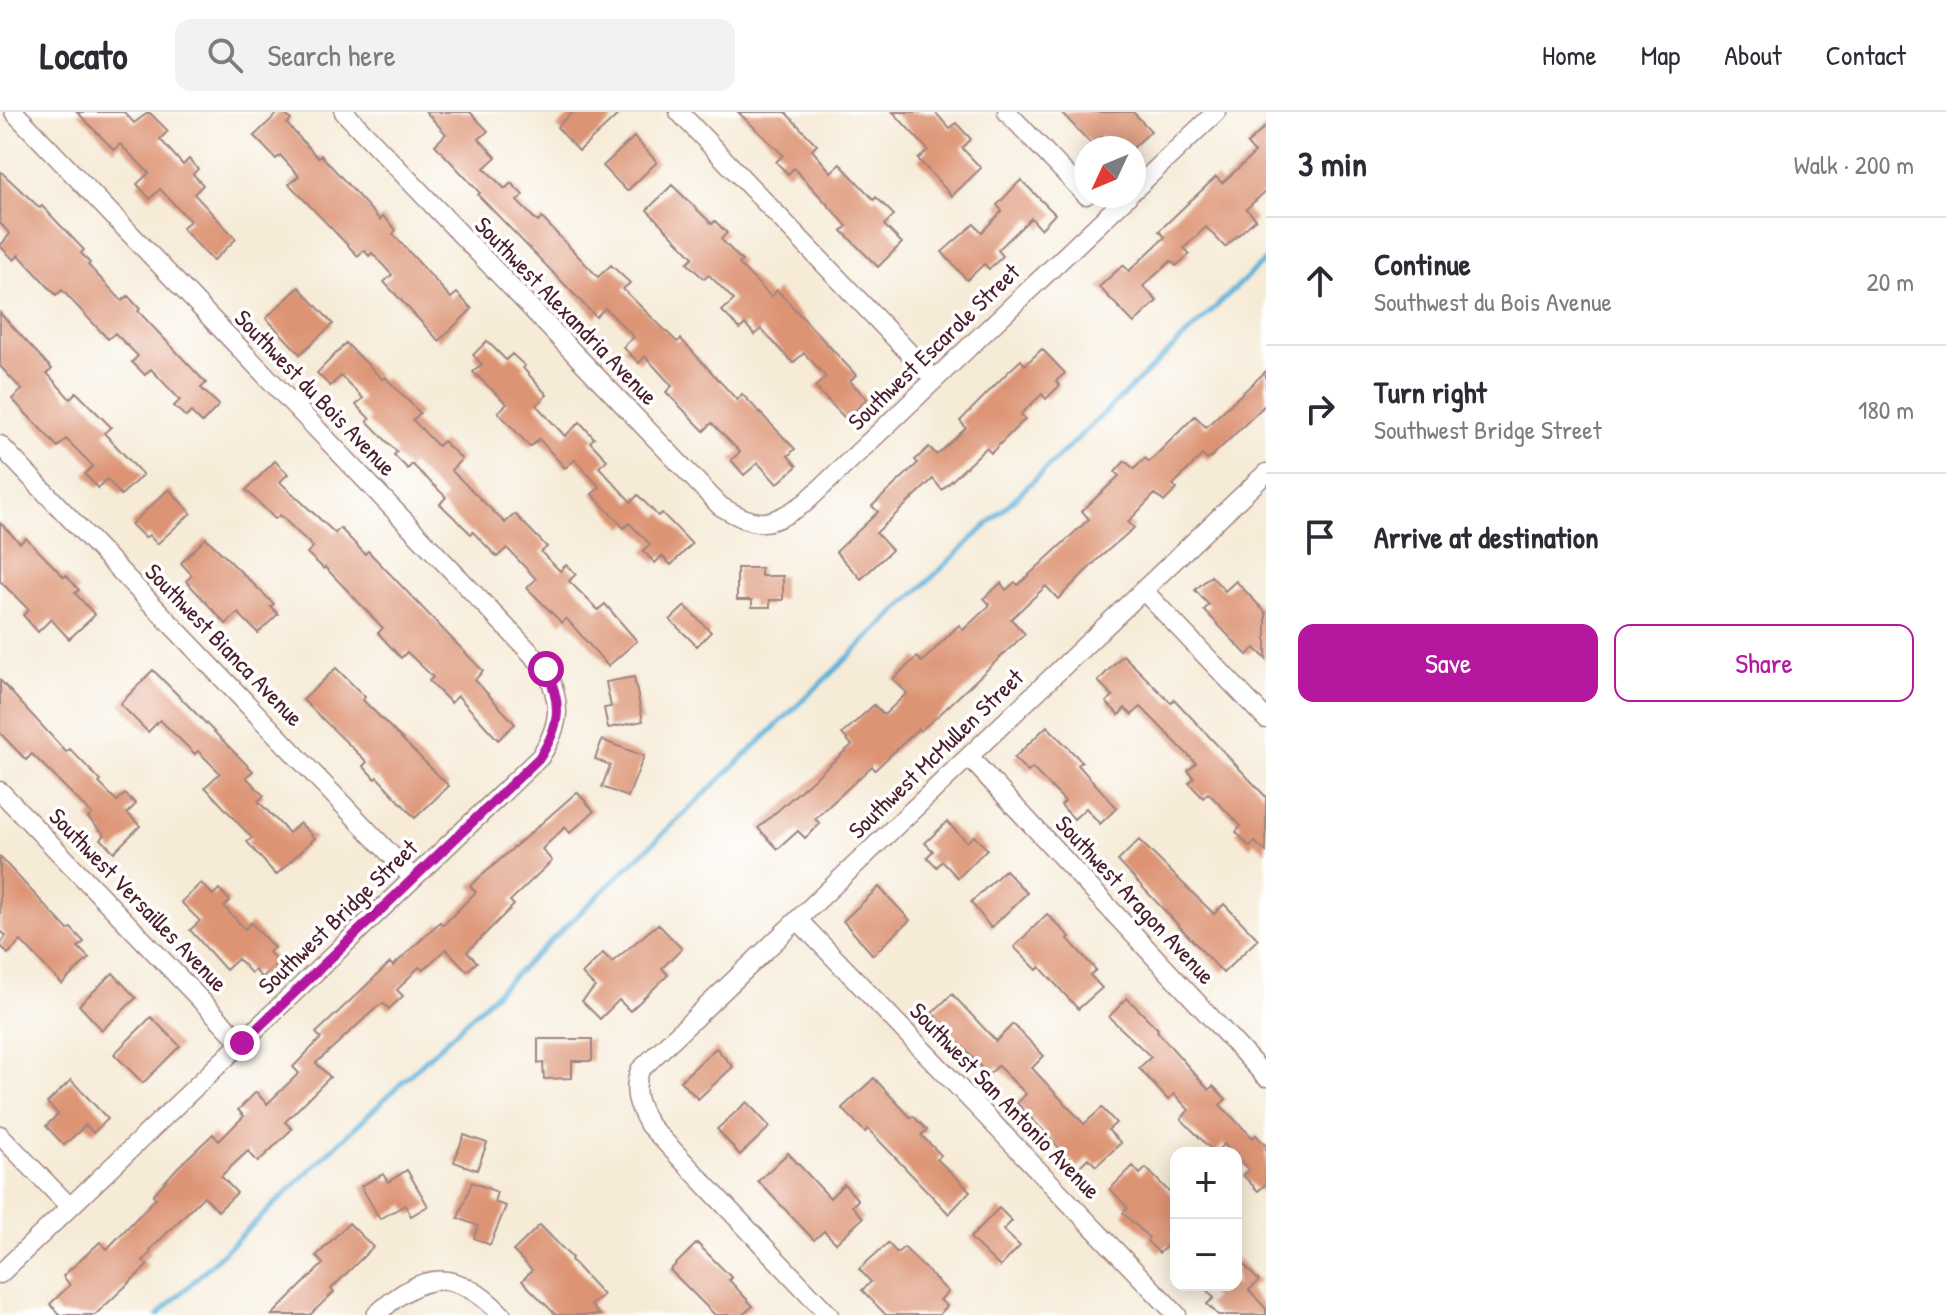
<!DOCTYPE html>
<meta charset="utf-8">
<style>
body{margin:0;font-family:"Patrick Hand",sans-serif;background:#f2f2f3;color:#2b2b33}
.controls{position:absolute;right:24px;bottom:24px;display:grid;overflow:hidden;border-radius:16px;box-shadow:0 4px 20px #0003}
.controls button{width:72px;height:72px;display:grid;place-items:center;padding:0;border:0;border-bottom:2px solid #e1e1e2;background:#fff;color:#2b2b33;font:40px sans-serif}
.compass{position:absolute;left:1074px;top:24px;width:72px;height:72px;border-radius:50%;background:#fff;box-shadow:0 4px 20px #0003;rotate:226deg}
.stop{position:absolute;width:24px;height:24px;margin:-18px;border:6px solid #b5179e;border-radius:50%;background:#fff}
.stop.end{background:#b5179e;border-color:#fff;box-shadow:0 2px 8px #0008}
.list{margin:0;padding:0;list-style:none}
h2{display:flex;justify-content:space-between;align-items:center;height:104px;margin:0;padding:0 32px;font-size:34px}
h2 small{font-size:26px;font-weight:400;color:#7c7c81}
.list li{display:grid;grid-template-columns:52px 1fr auto;gap:24px;align-items:center;box-sizing:border-box;height:128px;padding:0 32px;border-top:2px solid #e1e1e2}
.list b{display:block;font-size:30px;white-space:nowrap}
.list p{margin:0;font-size:26px;white-space:nowrap;color:#7c7c81}
.list em{font-size:26px;font-style:normal;color:#7c7c81}
.actions{display:flex;gap:16px;padding:24px 32px}
.actions a{flex:1;padding:18px 0;border:2px solid #b5179e;border-radius:16px;text-align:center;font-size:28px;color:#b5179e}
.actions .main{background:#b5179e;color:#fff}
.icon{flex:none;width:44px;height:44px;fill:none;stroke:currentColor;stroke-width:2;stroke-linecap:round;stroke-linejoin:round}
.map{position:relative;flex:none;width:1266px;height:1203px;overflow:hidden}
header{display:flex;align-items:center;gap:48px;box-sizing:border-box;height:112px;padding:0 40px;background:#fff;border-bottom:2px solid #e1e1e2}
header strong{font-size:38px}
nav{display:flex;gap:44px;margin-inline-start:auto;font-size:28px}
.search{width:560px;height:72px;background:#f2f2f3;display:flex;align-items:center;gap:20px;box-sizing:border-box;padding:0 28px;border-radius:16px;color:#7c7c81;font-size:30px}
main{display:flex}
aside{flex:1;background:#fff}
.map>svg:first-child{display:block}
.lines{fill:none;stroke-linecap:round;stroke-linejoin:round}
.stream{stroke:#5cb0d8;stroke-width:5}
.building{fill:#dd9475}
.street-casing{stroke:#a08581;stroke-width:21}
.street{stroke:#fff;stroke-width:18}
.route{stroke:#b5179e;stroke-width:10}
.labels{text-anchor:middle;stroke-width:7;stroke-linejoin:round;paint-order:stroke}
.street-label{font-size:24px;fill:#4a1f2b;stroke:#fff}
</style>
<header>
<strong>Locato</strong>
<div class="search"><svg class="icon" aria-label="search" viewBox="0 0 24 24"><circle cx="10" cy="10" r="6"/><path d="M15 15l6 6"/></svg>Search here</div>
<nav><a>Home</a><a>Map</a><a>About</a><a>Contact</a></nav>
</header>
<main>
<div class="map">
<svg width="1266" height="1203" viewBox="0 0 1266 1203">
<rect width="100%" height="100%" fill="#fff"/>
<filter id="ink" filterUnits="userSpaceOnUse"><feTurbulence type="fractalNoise" baseFrequency=".0125" numOctaves="2"/><feDisplacementMap in="SourceGraphic" scale="16" xChannelSelector="R" yChannelSelector="G"/><feConvolveMatrix kernelMatrix="1 2 1 2 8 2 1 2 1" color-interpolation-filters="sRGB"/></filter>
<filter id="wash" filterUnits="userSpaceOnUse"><feTurbulence type="fractalNoise" baseFrequency=".006" numOctaves="4" result="noise"/><feDisplacementMap in="SourceGraphic" scale="32" xChannelSelector="R" yChannelSelector="G"/><feGaussianBlur stdDeviation="1.8" result="paint"/><feColorMatrix in="noise" values="0 0 0 0 0 0 0 0 0 0 0 0 0 0 0 0 0 1.4 0 .05"/><feComposite in="paint" operator="in"/></filter>
<g filter="url(#wash)">
<rect width="100%" height="100%" fill="#f6ebd7"/>
<g class="lines">
<path class="stream" d="M158 1203 1266 147"/>
</g>
<g id="blocks">
<path class="building" d="M77 0H124L134 11 149 0 168 19 160 27 183 53 189 47 198 57 193 62 203 73 194 82 236 127 213 149 182 116 190 109 160 77 150 87 137 72 149 61 120 32 114 38Z
M279 0H283L291 8 287 12 318 46 321 43 380 108 383 104 396 118 393 122 451 186 457 181 472 197 439 229 384 170 392 163 372 141 369 144 364 138 358 144 289 72 299 64 280 43 276 47 254 24Z
M426 0H470L488 19 479 27 496 45 484 56 505 77 511 71 523 83 517 89 538 110 542 106 598 165 611 153 630 171 623 177 677 230 681 227 737 288 742 282 795 337 788 344 797 354 777 372 758 351 744 363 731 348 740 340 712 311 704 319 666 280 672 274 645 244 639 251 623 235 634 225 605 196 596 205 478 83 480 81 435 33 446 22Z
M573 0H621L579 39 557 15Z
M738 0H785L817 33 812 38 831 60 840 52 874 88 876 85 894 103 884 113 902 131 878 155 842 119 847 114 794 56 788 62 776 50 783 43Z
M893 0H935L950 17 956 11 971 27 962 36 981 56 952 84 918 47 928 38Z
M1061 0H1133L1151 19 1133 36H1113L1102 25 1093 34Z
M1266 14V79L1246 97 1256 107 1225 135 1206 115 1184 136 1190 142 1176 154 1171 149 1143 174 1157 189 1134 211 1099 175 1123 153 1129 159 1165 125 1159 119 1186 93 1216 65 1222 71 1255 41 1247 32Z
M634 25 657 50 627 79 603 54Z
M0 59 40 96 42 94 84 138 81 141 90 151 88 153 122 189 128 184 140 197 138 199 206 271 201 276 219 293 202 311 191 300 186 305 174 294 180 288 151 257 145 263 132 250 138 244 115 221 108 227 62 178 56 183 19 143 14 148 0 134 10 122 0 111Z
M1021 68 1055 102 1041 117 1031 106 998 138 1003 144 989 157 984 152 967 168 942 140 974 112 982 120 1002 99 997 93Z
M672 73 712 112 715 109 727 121 721 127 742 149 739 152 771 185 777 178 856 263 850 269 867 287 846 307 815 275 826 265 804 241 793 251 761 217 755 223 745 212 740 217 722 199 734 188 709 163 704 167 687 151 693 145 647 98Z
M299 175 333 212 300 242 266 206Z
M0 201 52 257 47 261 70 287 76 280 111 315 104 321 143 363 121 383 107 367 98 376 85 362 93 354 66 327 58 335 12 287 22 278 0 254Z
M487 229 506 248 512 242 525 254 523 256 547 283 536 293 565 324 580 310 594 326 590 330 607 348 599 355 631 390 638 383 658 404 662 401 692 432 671 453 662 444 655 451 643 439 650 432 629 411 624 416 592 382 600 375 575 348 565 356 539 327 530 335 498 300 507 292 473 260 482 252 473 243Z
M346 231 383 268 385 265 420 301 413 308 438 334 443 329 462 347 451 358 505 411 515 402 547 435 541 440 560 459 566 453 576 462 569 469 598 498 605 492 637 529 608 554 566 506 562 511 527 476 536 467 507 436 497 445 473 420 471 422 440 392 446 385 412 352 408 357 394 343 397 340 367 309 370 307 356 293 363 286 341 264 330 274 317 261Z
M1042 237 1065 261 1056 269 1060 273 1046 287 1042 282 1021 302 1025 307 991 341 986 336 942 378 933 367 876 421 892 438 861 467 836 440 878 400 872 394 918 351 915 348 929 335 937 343 966 316 960 309 1007 261 1021 248 1025 253Z
M1266 259V292L1208 348 1202 343 1173 373 1177 377 1164 390 1155 382 1128 410 1134 416 1098 447 1058 487 1046 474 1011 507 1025 522 939 603 920 619 918 617 875 658 872 654 815 707 820 712 805 726 798 719 778 737 758 716 852 633 842 622 874 593 884 603 907 581 893 567 917 545 922 550 959 513 963 518 990 493 984 486 1001 471 1006 478 1015 470 1018 473 1089 407 1082 399 1119 364 1115 360 1125 349 1134 357 1145 346 1149 350 1195 304 1206 315Z
M275 349 288 362 280 370 335 421 340 416 365 442 368 439 483 559 475 568 515 612 498 628 458 584 451 591 429 569 433 565 407 540 401 546 378 521 383 516 325 455 324 457 307 441 313 435 280 403 275 407 246 378Z
M169 377 191 401 157 432 149 423 145 426 131 412Z
M0 411 20 431 26 426 64 465 66 463 79 478 75 481 95 503 69 527 51 507 38 520 23 503 29 498 0 469Z
M206 426 274 492 271 495 278 502 258 521 238 501 226 512 186 469 192 463 181 451Z
M737 456H761V464H783V488H770V495H752V488H737Z
M1211 464 1225 479 1236 469 1266 501V547L1255 536 1247 543 1204 498 1209 493 1195 478Z
M685 494 711 520 697 534 670 508Z
M1123 543 1171 591 1174 587 1266 685V740L1255 730 1250 735 1236 720 1241 714 1208 681 1203 686 1189 671 1194 666 1188 659 1196 651 1141 595 1132 603 1125 596 1119 603 1106 590 1113 584 1098 569Z
M336 556 365 585 363 588 449 674 415 706 377 665 375 667 363 654 367 650 303 588Z
M153 558 253 659 246 665 264 684 258 689 289 721 300 711 315 726 276 763 247 730 252 726 205 675 220 661 198 639 195 642 160 608 148 620 120 592Z
M634 565 643 609 608 616 604 596 611 595 606 570Z
M0 568 66 640 70 637 101 669 99 671 117 689 125 682 136 692 127 701 140 714 114 740 101 727 105 723 88 706 92 702 32 642 26 648 0 621Z
M1047 614 1082 650 1078 653 1117 696 1100 712 1086 696 1074 707 1061 693 1065 689 1032 656 1028 660 1014 646Z
M602 628 644 644 628 685 602 675 610 653 595 647Z
M577 680 594 699 570 721 565 715 542 737 552 749 510 789 514 793 467 840 477 850 467 859 446 837 423 858 419 855 397 878 403 884 389 897 383 891 376 896 316 951 330 965 285 1010 292 1017 258 1050 248 1039 221 1064 237 1081 218 1099 204 1084 150 1138 151 1140 143 1149 148 1153 95 1203H60L50 1192 70 1173 63 1164 100 1130 107 1137 156 1086 153 1083 177 1056 213 1022 219 1029 244 1004 238 998 256 980 267 992 299 961 293 955 321 926 316 921 390 851 393 854 440 810 443 813 476 780 470 774Z
M947 710 967 730 974 724 987 737 958 766 942 749 937 755 927 745 933 739 925 731Z
M1139 728 1214 802 1224 792 1258 827 1223 861 1118 749Z
M0 745 68 818 71 816 84 830 78 835 89 846 62 872 21 829 8 842 0 833 6 824 0 818Z
M1005 758 1027 781 991 816 971 790Z
M201 771 213 783 219 777 230 789 224 795 245 817 251 811 274 836 269 840 278 850 262 866 255 858 251 861 238 847 226 858 190 818 200 809 181 790Z
M879 775 910 808 873 843 843 809Z
M1047 802 1070 825 1068 827 1096 858 1090 863 1102 876 1078 897 1040 855 1037 858 1014 835Z
M658 812 682 837 662 856 668 863 630 899 619 888 600 907 582 889 595 875 582 862 603 841 612 850Z
M113 861 136 886 102 918 79 893Z
M952 882 996 929 1013 912 1044 944 1032 956 1084 1012 1102 996 1116 1011 1108 1018 1121 1031 1096 1054 1088 1046 1078 1056 1017 991 1026 982 998 954 988 963 932 901Z
M1127 886 1158 917 1157 919 1209 978 1213 974 1226 987 1220 993 1253 1026 1256 1023 1266 1034V1072L1258 1079 1243 1063 1249 1058 1236 1045V1041H1232L1224 1032 1215 1041 1181 1007 1189 998 1174 982 1168 988 1139 956 1151 945 1109 905Z
M151 905 180 934 143 971 114 942Z
M538 927H592V949H572V966L544 967 543 951H538Z
M716 936 733 955 698 987 680 969Z
M874 966 911 1006 913 1004 927 1018 921 1023 941 1043 937 1047 970 1079 949 1102 868 1017 865 1020 842 996Z
M71 968 108 1007 93 1021 86 1013 64 1033 46 1014 58 1002 47 991Z
M747 990 770 1015 740 1043 717 1017Z
M464 1023 487 1031 477 1058 454 1050Z
M788 1041 830 1086 844 1072 858 1088 852 1094 863 1106 836 1131 824 1119 814 1128 758 1069Z
M1133 1054 1140 1062 1146 1056 1176 1087V1141L1168 1133 1159 1141 1147 1129 1149 1126 1123 1101 1128 1096 1110 1077Z
M407 1058 428 1094 411 1104 405 1093 380 1107 361 1074 383 1062 388 1070Z
M472 1070 497 1080 494 1090 506 1094 490 1133 474 1126 478 1114 458 1106Z
M999 1096 1012 1109 1003 1118 1020 1134 1000 1155 970 1126Z
M349 1111 373 1135 331 1177 334 1180 310 1203H272L323 1152 316 1144Z
M540 1113 572 1146 571 1148 603 1183 591 1193 600 1203H556L522 1169 532 1158 513 1139Z
M697 1131 732 1166 729 1168 753 1194 742 1203H715L670 1158Z
M888 1131 897 1141 904 1135 948 1180 940 1188 947 1194 939 1203H886L862 1178 871 1170 859 1157Z
M1236 1144 1259 1169 1249 1178 1266 1197V1203H1218L1207 1192 1214 1186 1202 1173H1236Z"/>
</g>
</g>
<g filter="url(#ink)">
<use href="#blocks" fill-opacity="0" stroke="#a08581" stroke-width="2"/>
<g class="lines">
<defs>
<path id="street" d="M344 0 720 394C759 417 768 415 805 391L1128 84
M679 0 934 267
M1007 0 1086 83
M1134 78 1216 0
M0 333 413 766
M1143 478 1266 607
M969 645 1266 965
M0 679 242 931
M798 808 1177 1203
M0 1023 70 1095
M0 1162 540 645C561 612 562 592 546 557L14 0
M376 1203C422 1159 456 1155 502 1203
M829 1203 649 1013C638 993 632 980 640 958L1266 361"/>
</defs>
<use href="#street" class="street-casing"/>
<use href="#street" class="street"/>
</g>
</g>
<g class="lines" filter="url(#ink)">
<path class="route" d="M242 931 540 645C561 612 562 592 546 557"/>
</g>
<g class="labels">
<g class="street-label">
<text transform="translate(566 199) rotate(46)" y="8">Southwest Alexandria Avenue</text>
<text transform="translate(934 235) rotate(-44)" y="8">Southwest Escarole Street</text>
<text transform="translate(315 281) rotate(46)" y="8">Southwest du Bois Avenue</text>
<text transform="translate(224 533) rotate(46)" y="8">Southwest Bianca Avenue</text>
<text transform="translate(936 642) rotate(-44)" y="8">Southwest McMullen Street</text>
<text transform="translate(138 788) rotate(46)" y="8">Southwest Versailles Avenue</text>
<text transform="translate(1135 788) rotate(47)" y="8">Southwest Aragon Avenue</text>
<text transform="translate(338 805) rotate(-44)" y="8">Southwest Bridge Street</text>
<text transform="translate(1005 989) rotate(46)" y="8">Southwest San Antonio Avenue</text>
</g>
</g>
</svg>
<div class="controls">
<button>+</button>
<button>−</button>
</div>
<svg class="compass" viewBox="-18 -18 36 36"><path d="M0-13l5 13h-10z" fill="#e53935"/><path d="M0 13l5-13h-10z" fill="#7c7c81"/></svg>
<div class="stop" style="left:546px;top:557px"></div>
<div class="stop end" style="left:242px;top:931px"></div>
</div>
<aside>
<h2>3 min<small>Walk · 200 m</small></h2>
<ul class="list">
<li><svg class="icon" aria-label="ahead" viewBox="0 0 24 24"><path d="M12 20V5M6 11l6-6 6 6"/></svg><div><b>Continue</b><p>Southwest du Bois Avenue</p></div><em>20 m</em></li>
<li><svg class="icon" aria-label="right" viewBox="0 0 24 24"><path d="M7 20v-9h11M14 6l5 5-5 5"/></svg><div><b>Turn right</b><p>Southwest Bridge Street</p></div><em>180 m</em></li>
<li><svg class="icon" aria-label="arrive" viewBox="0 0 24 24"><path d="M6 21V4h12l-3 4 3 4H6"/></svg><div><b>Arrive at destination</b></div></li>
</ul>
<div class="actions"><a class="main">Save</a><a>Share</a></div>
</aside>
</main>
